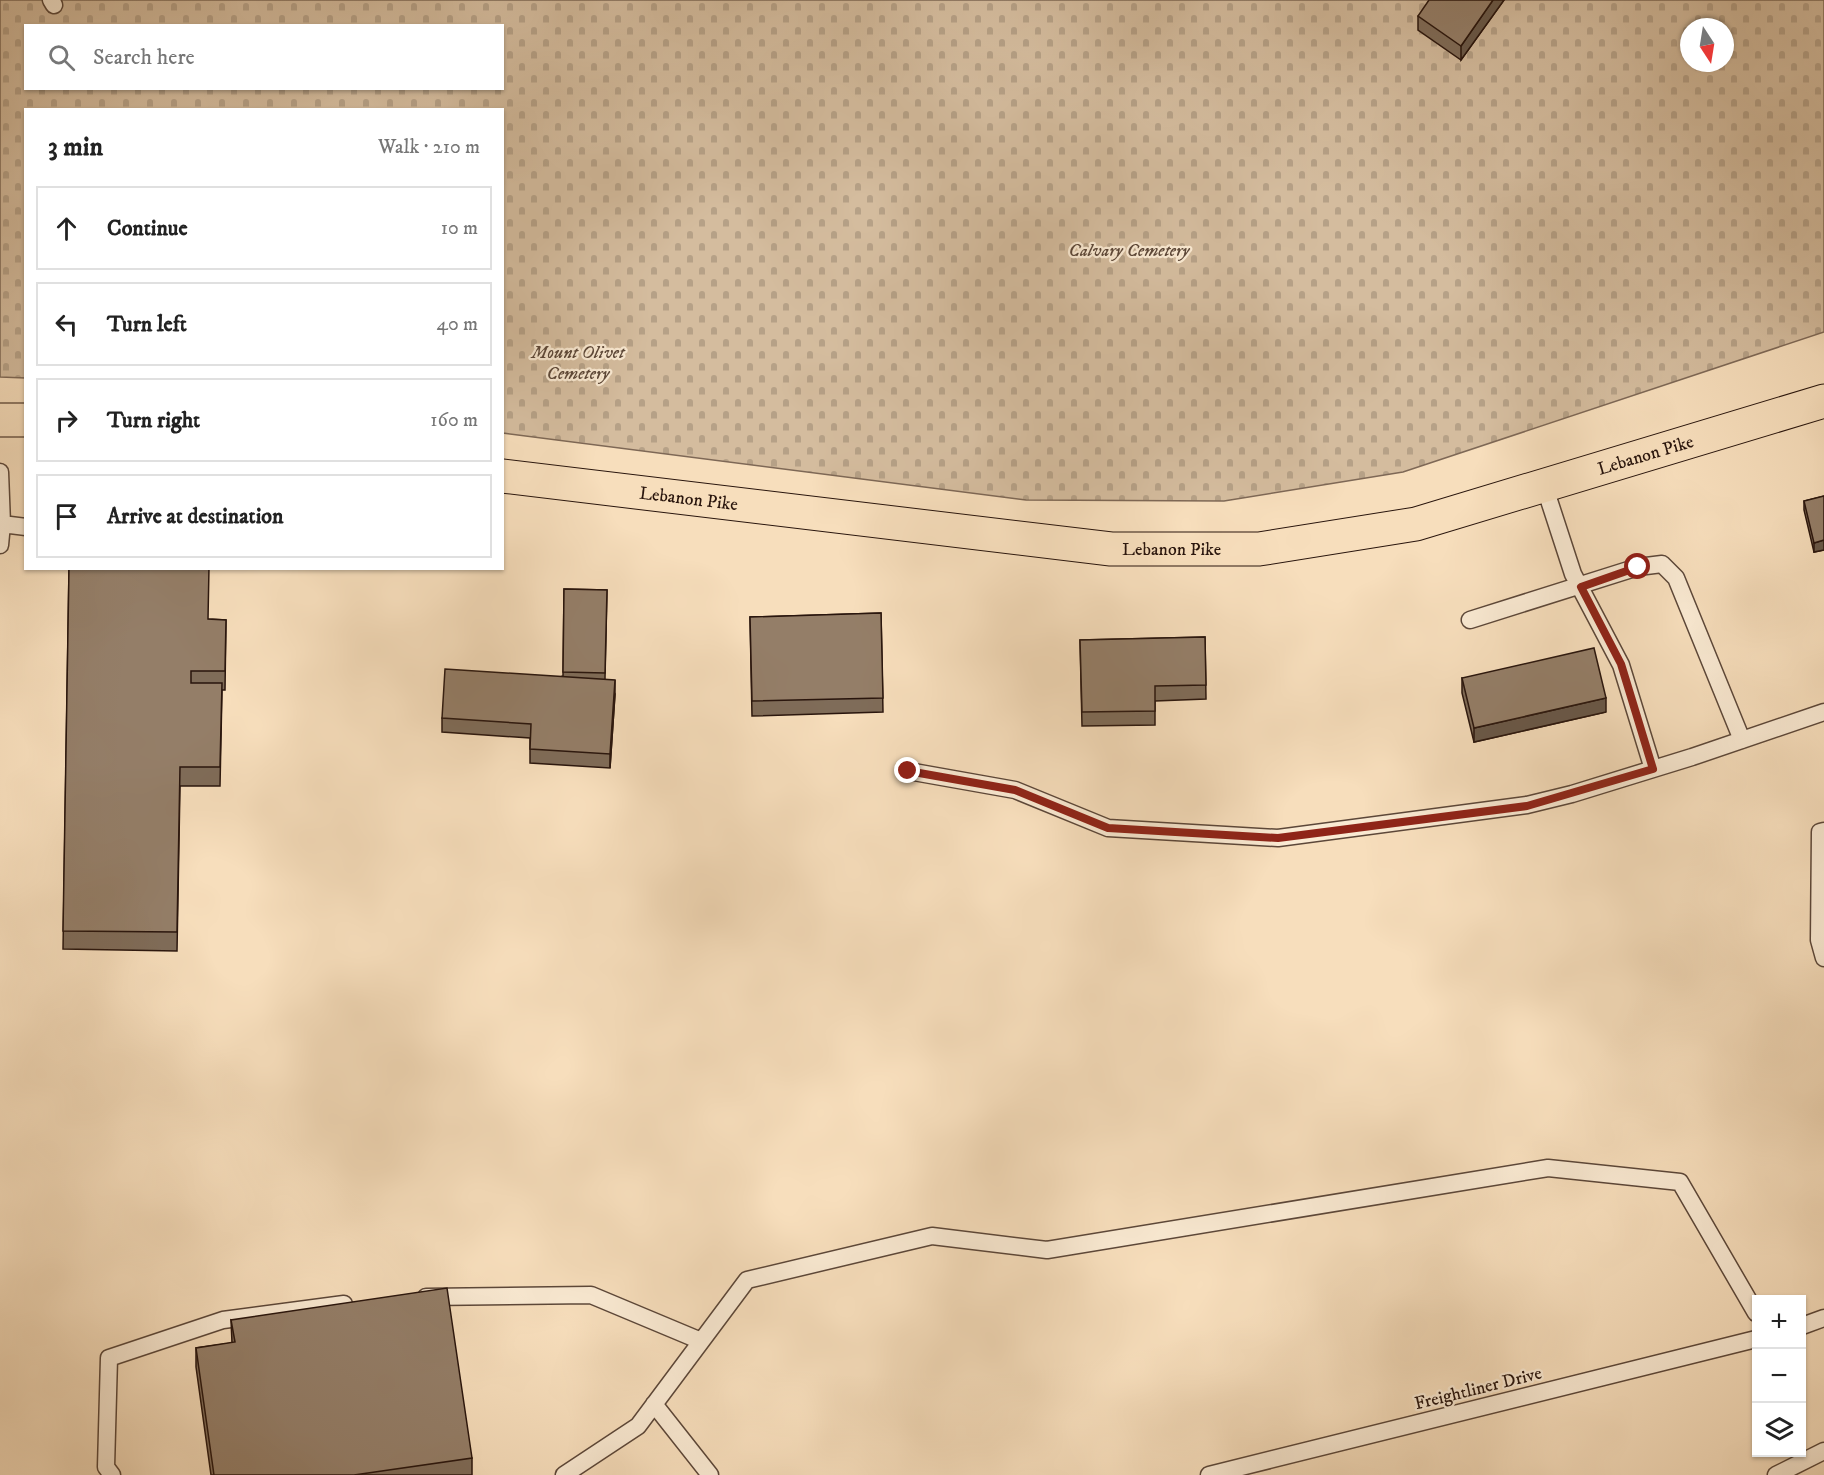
<!DOCTYPE html>
<meta charset="utf-8">
<style>
body{margin:0;font-family:"IM FELL DW Pica",serif;background:#f6f6f6;color:#222}
.controls{position:absolute;right:18px;bottom:18px;display:grid;overflow:hidden;border-radius:0px;box-shadow:0 2px 4px #0004}
.controls button{width:54px;height:54px;display:grid;place-items:center;padding:0;border:0;border-bottom:2px solid #e0e0e0;background:#fff;color:#222;font:30px sans-serif}
.compass{position:absolute;left:1680px;top:18px;width:54px;height:54px;border-radius:50%;background:#fff;box-shadow:0 2px 4px #0004;rotate:168deg}
.stop{position:absolute;width:18px;height:18px;margin:-14px;border:4px solid #8f2418;border-radius:50%;background:#fff}
.stop.end{background:#8f2418;border-color:#fff;box-shadow:0 2px 6px #0008}
.list{margin:0;padding:0;list-style:none}
h2{display:flex;justify-content:space-between;align-items:center;height:78px;margin:0;padding:0 24px;font-size:26px}
h2 small{font-size:20px;font-weight:400;color:#767676}
.list li{display:grid;grid-template-columns:39px 1fr auto;gap:18px;align-items:center;box-sizing:border-box;height:84px;margin:0 12px 12px;padding:0 12px;border:2px solid #e0e0e0;border-radius:0px}
.list b{display:block;font-size:22px;white-space:nowrap}
.list em{font-size:20px;font-style:normal;color:#767676}
.icon{flex:none;width:33px;height:33px;fill:none;stroke:currentColor;stroke-width:2;stroke-linecap:round;stroke-linejoin:round}
.map{position:relative;flex:none;width:1824px;height:1475px;overflow:hidden}
.search{position:absolute;background:#fff;box-shadow:0 2px 4px #0004;left:24px;top:24px;width:480px;height:66px;display:flex;align-items:center;gap:15px;box-sizing:border-box;padding:0 21px;border-radius:0px;color:#767676;font-size:22px}
.panel{position:absolute;background:#fff;box-shadow:0 2px 4px #0004;left:24px;top:108px;width:480px;height:462px;border-radius:0px}
.map>svg:first-child{display:block}
.cemetery{fill:url(#cemetery-stones);stroke:#7e6856;stroke-width:1.5;fill-rule:evenodd}
.lines{fill:none;stroke-linecap:round;stroke-linejoin:round}
.service-casing{stroke:#5c4739;stroke-width:19}
.primary-casing{stroke:#29150d;stroke-width:35}
.service{stroke:#faead3;stroke-width:16}
.primary{stroke:#f7debc;stroke-width:33}
.wall{fill:#7f6c59;stroke:#29150d;stroke-width:1.5}
.shaded-wall{fill:#685849;stroke:#29150d;stroke-width:1.5}
.building{fill:#947e68;stroke:#29150d;stroke-width:1.5}
.route{stroke:#8f2418;stroke-width:8}
.labels{text-anchor:middle;stroke-width:4.5;stroke-linejoin:round;paint-order:stroke}
.park-label{font-size:18px;font-style:italic;fill:#5c4738;stroke:#faead3}
.street-label{font-size:18px;fill:#29150d;stroke:#faead3}
</style>
<div class="map">
<svg width="1824" height="1475" viewBox="0 0 1824 1475">
<defs>
<pattern id="cemetery-stones" width="16" height="16" patternUnits="userSpaceOnUse" patternTransform="scale(1.5)"><rect width="16" height="16" fill="#d4bc9e"/><path d="M2 7V4a2 2 0 0 1 4 0v3zM10 15v-3a2 2 0 0 1 4 0v3z" fill="#b6a187"/></pattern>
</defs>
<rect width="100%" height="100%" fill="#f7debc"/>
<filter id="stains"><feTurbulence type="fractalNoise" baseFrequency=".00333" numOctaves="4"/><feColorMatrix values="0 0 0 0 .2 0 0 0 0 .09 0 0 0 0 .02 0 0 0 .5 -.17"/></filter>
<radialGradient id="worn" r=".72"><stop offset=".6" stop-color="#630" stop-opacity="0"/><stop offset="1" stop-color="#630" stop-opacity=".3"/></radialGradient>
<path class="cemetery" d="M0 0H1824V332L1403 472 1224 501 1026 500 503 433 502 110H26L25 378 0 377ZM26 26H502V88H26ZM1689 27H1725V63H1689Z"/>
<g class="lines">
<defs>
<path id="service" d="M51 0 54 5
M0 472 2 524 26 527
M1544 485 1573 574 1621 665 1653 769
M0 545 2 524
M1470 620 1638 567 1662 564 1676 578 1742 740
M908 771 1015 790 1108 828 1278 838 1527 805 1572 794 1692 757 1824 712
M1824 831 1820 832 1819 940 1824 958
M426 1297 591 1295 701 1341
M1802 1326 1824 1318
M654 1404 710 1475
M112 1475 106 1467 109 1358 223 1320 344 1304
M564 1475 638 1426 747 1280 932 1236 1047 1250 1548 1168 1680 1182 1756 1313
M1209 1475 1756 1339
M1776 1475 1824 1451"/>
<g id="primary">
<path d="M0 420H26"/>
<path id="s1" d="M502 476 1111 549H1259L1416 524 1824 401"/>
</g>
</defs>
<use href="#service" class="service-casing"/>
<use href="#primary" class="primary-casing"/>
<use href="#service" class="service"/>
<use href="#primary" class="primary"/>
</g>
<path class="wall" d="M1504 0 1461 60 1418 30V16Z
M1824 496V550L1814 552 1804 510V501Z
M69 568 208 619 226 620 225 690H222L220 786H180L177 951 63 949Z
M564 589 607 590 605 679 615 694 610 768 530 763V738L442 732V718L563 676Z
M881 613 883 712 752 716 750 617Z
M1205 637 1206 699 1155 701V725L1082 726 1080 640Z
M1462 678 1606 712 1474 742 1462 693Z
M231 1320 472 1458V1475H211L196 1367V1348L232 1343Z"/>
<path class="shaded-wall" d="M1493 0H1504L1461 60V46Z
M1824 540V550L1814 552V543Z
M615 680V694L610 768V754Z
M1606 698V712L1474 742V728Z"/>
<path class="building" d="M1429 0H1493L1461 46 1418 16Z
M1824 496V540L1814 543 1804 501Z
M69 568H209L208 619 226 620 225 671H191V683H222L220 767H180L177 932 63 931Z
M564 589 607 590 605 673 563 672Z
M881 613 883 698 752 701 750 617Z
M1205 637 1206 685 1155 686V711L1082 712 1080 640Z
M1594 648 1606 698 1474 728 1462 678Z
M445 669 615 680 610 754 530 749 531 724 442 718Z
M447 1288 472 1458 354 1475H214L196 1348 235 1342 231 1320Z"/>
<g class="lines">
<path class="route" d="M908 771 1015 790 1108 828 1278 838 1527 806 1653 769 1621 664 1581 587 1638 567"/>
</g>
<g class="labels">
<g class="park-label">
<text x="1129" y="256">Calvary Cemetery</text>
<text x="578" y="358">Mount Olivet<tspan x="578" dy="21">Cemetery</tspan></text>
</g>
<g class="street-label">
<text dy="6" stroke="none"><textPath href="#s1" startOffset="1160">Lebanon Pike</textPath></text>
<text dy="6" stroke="none"><textPath href="#s1" startOffset="188">Lebanon Pike</textPath></text>
<text dy="6" stroke="none"><textPath href="#s1" startOffset="674">Lebanon Pike</textPath></text>
<text transform="translate(1478 1388) rotate(-14)" y="6">Freightliner Drive</text>
</g>
</g>
<rect width="100%" height="100%" filter="url(#stains)"/>
<rect width="100%" height="100%" fill="url(#worn)"/>
</svg>
<div class="controls">
<button>+</button>
<button>−</button>
<button><svg class="icon" aria-label="layers" viewBox="0 0 24 24"><path d="M12 4l9 5-9 5-9-5zM3 14l9 5 9-5"/></svg></button>
</div>
<svg class="compass" viewBox="-18 -18 36 36"><path d="M0-13l5 13h-10z" fill="#e53935"/><path d="M0 13l5-13h-10z" fill="#767676"/></svg>
<div class="stop" style="left:1638px;top:567px"></div>
<div class="stop end" style="left:908px;top:771px"></div>
<div class="search"><svg class="icon" aria-label="search" viewBox="0 0 24 24"><circle cx="10" cy="10" r="6"/><path d="M15 15l6 6"/></svg>Search here</div>
<section class="panel">
<h2>3 min<small>Walk · 210 m</small></h2>
<ul class="list">
<li><svg class="icon" aria-label="ahead" viewBox="0 0 24 24"><path d="M12 20V5M6 11l6-6 6 6"/></svg><div><b>Continue</b></div><em>10 m</em></li>
<li><svg class="icon" aria-label="left" viewBox="0 0 24 24"><path d="M17 20v-9H6M10 6l-5 5 5 5"/></svg><div><b>Turn left</b></div><em>40 m</em></li>
<li><svg class="icon" aria-label="right" viewBox="0 0 24 24"><path d="M7 20v-9h11M14 6l5 5-5 5"/></svg><div><b>Turn right</b></div><em>160 m</em></li>
<li><svg class="icon" aria-label="arrive" viewBox="0 0 24 24"><path d="M6 21V4h12l-3 4 3 4H6"/></svg><div><b>Arrive at destination</b></div></li>
</ul>
</section>
</div>
